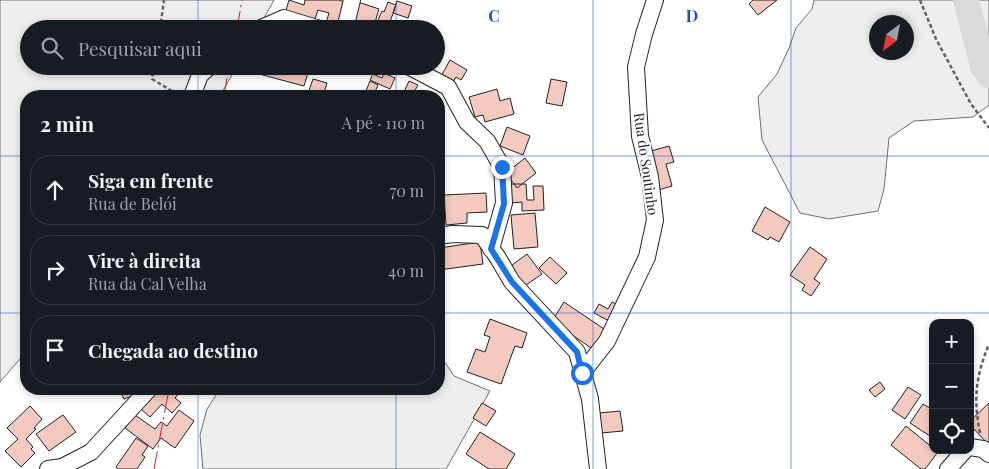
<!DOCTYPE html>
<html lang="pt">
<meta charset="utf-8">
<style>
body{margin:0;font-family:"Playfair Display",serif;background:#242831;color:#f1f3f6}
.controls{position:absolute;right:15px;bottom:15px;display:grid;overflow:hidden;border-radius:10px;box-shadow:0 2px 8px #0003}
.controls button{width:45px;height:45px;display:grid;place-items:center;padding:0;border:0;border-bottom:1px solid #363941;background:#171b24;color:#f1f3f6;font:25px sans-serif}
.compass{position:absolute;left:869px;top:15px;width:45px;height:45px;border-radius:50%;background:#171b24;box-shadow:0 2px 8px #0003;rotate:212deg}
.stop{position:absolute;width:15px;height:15px;margin:-11px;border:4px solid #1a73e8;border-radius:50%;background:#fff}
.stop.end{background:#1a73e8;border-color:#fff;box-shadow:0 1px 5px #0008}
.list{margin:0;padding:0;list-style:none}
h2{display:flex;justify-content:space-between;align-items:center;height:65px;margin:0;padding:0 20px;font-size:21px}
h2 small{font-size:16px;font-weight:400;color:#9ea1a6}
.list li{display:grid;grid-template-columns:32px 1fr auto;gap:15px;align-items:center;box-sizing:border-box;height:70px;margin:0 10px 10px;padding:0 10px;border:1px solid #363941;border-radius:20px}
.list b{display:block;font-size:19px;white-space:nowrap}
.list p{margin:0;font-size:16px;white-space:nowrap;color:#9ea1a6}
.list em{font-size:16px;font-style:normal;color:#9ea1a6}
.icon{flex:none;width:28px;height:28px;fill:none;stroke:currentColor;stroke-width:2;stroke-linecap:round;stroke-linejoin:round}
.map{position:relative;flex:none;width:989px;height:469px;overflow:hidden}
.search{position:absolute;background:#171b24;box-shadow:0 2px 8px #0003;left:20px;top:20px;width:425px;height:55px;display:flex;align-items:center;gap:12px;box-sizing:border-box;padding:0 18px;border-radius:28px;color:#9ea1a6;font-size:19px}
.panel{position:absolute;background:#171b24;box-shadow:0 2px 8px #0003;left:20px;top:90px;width:425px;height:305px;border-radius:20px}
.map>svg:first-child{display:block}
.green{fill:#eee;stroke:#6f6f6f;fill-rule:evenodd}
.lines{fill:none;stroke-linecap:round;stroke-linejoin:round}
.river{stroke:#d9d9d9;stroke-width:26}
.building{fill:#f3c9c0;stroke:#222}
.minor-casing{stroke:#222;stroke-width:18}
.path{stroke:#646464;stroke-width:2.5;stroke-dasharray:4 2.5;stroke-linecap:butt}
.minor{stroke:#fff;stroke-width:16}
.power{stroke:#c62828;stroke-width:1;stroke-dasharray:18 4 2.5 4;stroke-linecap:butt}
.route{stroke:#1a73e8;stroke-width:6}
.grid{fill:none;stroke:#1d4ed8;stroke-width:1;stroke-opacity:0.55}
.labels{text-anchor:middle;stroke-width:4;stroke-linejoin:round;paint-order:stroke}
.street-label{font-size:14px;fill:#222;stroke:#fff}
.grid-label{font-size:16px;text-anchor:middle;font-weight:bold;fill:#1d4ed8;stroke:#fff;stroke-width:4;stroke-linejoin:round;paint-order:stroke}
</style>
<div class="map">
<svg width="989" height="469" viewBox="0 0 989 469">
<rect width="100%" height="100%" fill="#fff"/>
<path class="green" d="M0 0H274L258 29H29V66H237L220 96H26V352L0 382Z
M814 0H989V105L973 117 914 121 889 138 884 189 878 211 829 219 800 213 762 140 758 97 777 74 789 48 796 28 812 9ZM876 22H906V52H876Z
M439 357 442 358 454 376 490 391 446 469H203L200 435 207 409 220 389H439Z"/>
<g class="lines">
<path class="river" d="M966 0 983 66 989 75"/>
</g>
<path class="building" d="M289 0 304 5 305 0H339L347 3 339 27 326 23 329 13 318 10 314 22 284 17Z
M753 0H777L758 15 749 4Z
M397 1 412 6 408 18 393 13Z
M358 2 379 9 373 29H350Z
M388 2 396 5 390 22 400 26 399 29H374L382 11 384 12Z
M450 60 467 70 461 80 456 77 450 87 439 80Z
M261 66H283L282 70 288 72 290 66H310L304 86 259 74Z
M384 73 395 78 390 89 370 80 373 74 382 78Z
M313 79 327 83 323 96H307Z
M551 79 567 82 562 106 546 103Z
M370 81 378 85 374 94 379 96H364Z
M409 81 418 85 414 92 424 96H402Z
M497 89 500 101 510 98 514 114 485 122 483 115 475 117 469 97Z
M507 127 530 136 523 155 500 146Z
M669 146 674 162 666 164 672 186 655 191 644 153Z
M525 158 536 173 517 188 506 173Z
M509 184H526L527 200H534L533 186H543L544 210 522 211V202L510 203Z
M486 193 487 212 467 213V223L446 225 444 195Z
M765 207 790 222 779 242 770 237 768 240 752 231Z
M535 213 538 247 514 249 511 215Z
M480 242 483 264 439 270V248Z
M810 247 827 259 814 279 820 283 811 296 802 290 805 285 790 275Z
M527 254 542 274 523 287 508 268Z
M550 257 567 273 556 284 539 268Z
M564 302 610 333 597 352 552 321Z
M612 302 622 307 613 323 594 313 599 304 608 309Z
M490 319 527 333 522 348 515 346 501 384 467 372 476 349 485 352 490 337 484 335Z
M880 382 885 389 875 397 869 390Z
M908 387 921 395 905 419 892 410Z
M119 389H129L132 396 124 399Z
M160 389H179L181 391 175 398 181 403 172 413 162 404 150 417 141 409Z
M482 403 496 411 486 426 473 418Z
M989 403V445L970 425V421Z
M923 404 933 410V438L910 423Z
M30 406 42 419 34 428 36 429 26 439 33 447 31 449 35 453 21 467 5 451 18 439 7 428Z
M179 410 194 421 175 448 161 438 153 449 125 428 135 415 155 429 161 422 167 426Z
M620 411 623 431 601 433 599 413Z
M63 415 76 432 49 451 36 434Z
M906 426 933 448V450L938 452 925 469H921L891 445Z
M480 432 515 454 506 469H489L466 454Z
M136 438 148 446 142 455 145 457 137 469H118L116 467Z"/>
<g class="lines">
<defs>
<path id="minor" d="M259 29 284 18 320 29
M345 29 352 0
M408 66 448 87 467 122 487 141 502 167 504 203 491 249
M192 96 200 75 210 66
M439 236 453 234 482 235 498 258 512 282 577 352 590 399 598 469
M582 373 607 341 647 257 655 220 650 177 640 136 636 67 644 34 655 0
M970 447 983 449 989 454
M48 469 62 467 91 452 149 389
M948 469 965 450"/>
</defs>
<use href="#minor" class="minor-casing"/>
<path class="path" d="M920 0 936 39 971 104 989 128
M160 29 164 0
M154 66 152 79 177 94
M980 433C973 398 976 376 989 344"/>
<use href="#minor" class="minor"/>
<path class="power" d="M237 29 242 0
M224 96 229 66
M154 469 169 389"/>
</g>
<g class="lines">
<path class="route" d="M502 167 504 204 491 249 512 282 577 352 582 373"/>
</g>
<path class="grid" d="M198 0V29M396 0V29M593 0V469M791 0V469M198 66V96M396 66V96M0 156H26M439 156H989M0 313H26M439 313H989M198 389V469M396 389V469"/>
<g class="labels">
<g class="street-label">
<text transform="translate(646 164) rotate(82)" y="5">Rua do Soutinho</text>
</g>
</g>
<g class="grid-label">
<text x="494" y="22">C</text>
<text x="692" y="22">D</text>
</g>
</svg>
<div class="controls">
<button>+</button>
<button>−</button>
<button><svg class="icon" aria-label="locate" viewBox="0 0 24 24"><circle cx="12" cy="12" r="6"/><path d="M12 2v4M12 18v4M2 12h4M18 12h4"/></svg></button>
</div>
<svg class="compass" viewBox="-18 -18 36 36"><path d="M0-13l5 13h-10z" fill="#e53935"/><path d="M0 13l5-13h-10z" fill="#9ea1a6"/></svg>
<div class="stop" style="left:582px;top:373px"></div>
<div class="stop end" style="left:502px;top:167px"></div>
<div class="search"><svg class="icon" aria-label="search" viewBox="0 0 24 24"><circle cx="10" cy="10" r="6"/><path d="M15 15l6 6"/></svg>Pesquisar aqui</div>
<section class="panel">
<h2>2 min<small>A pé · 110 m</small></h2>
<ul class="list">
<li><svg class="icon" aria-label="ahead" viewBox="0 0 24 24"><path d="M12 20V5M6 11l6-6 6 6"/></svg><div><b>Siga em frente</b><p>Rua de Belói</p></div><em>70 m</em></li>
<li><svg class="icon" aria-label="right" viewBox="0 0 24 24"><path d="M7 20v-9h11M14 6l5 5-5 5"/></svg><div><b>Vire à direita</b><p>Rua da Cal Velha</p></div><em>40 m</em></li>
<li><svg class="icon" aria-label="arrive" viewBox="0 0 24 24"><path d="M6 21V4h12l-3 4 3 4H6"/></svg><div><b>Chegada ao destino</b></div></li>
</ul>
</section>
</div>
